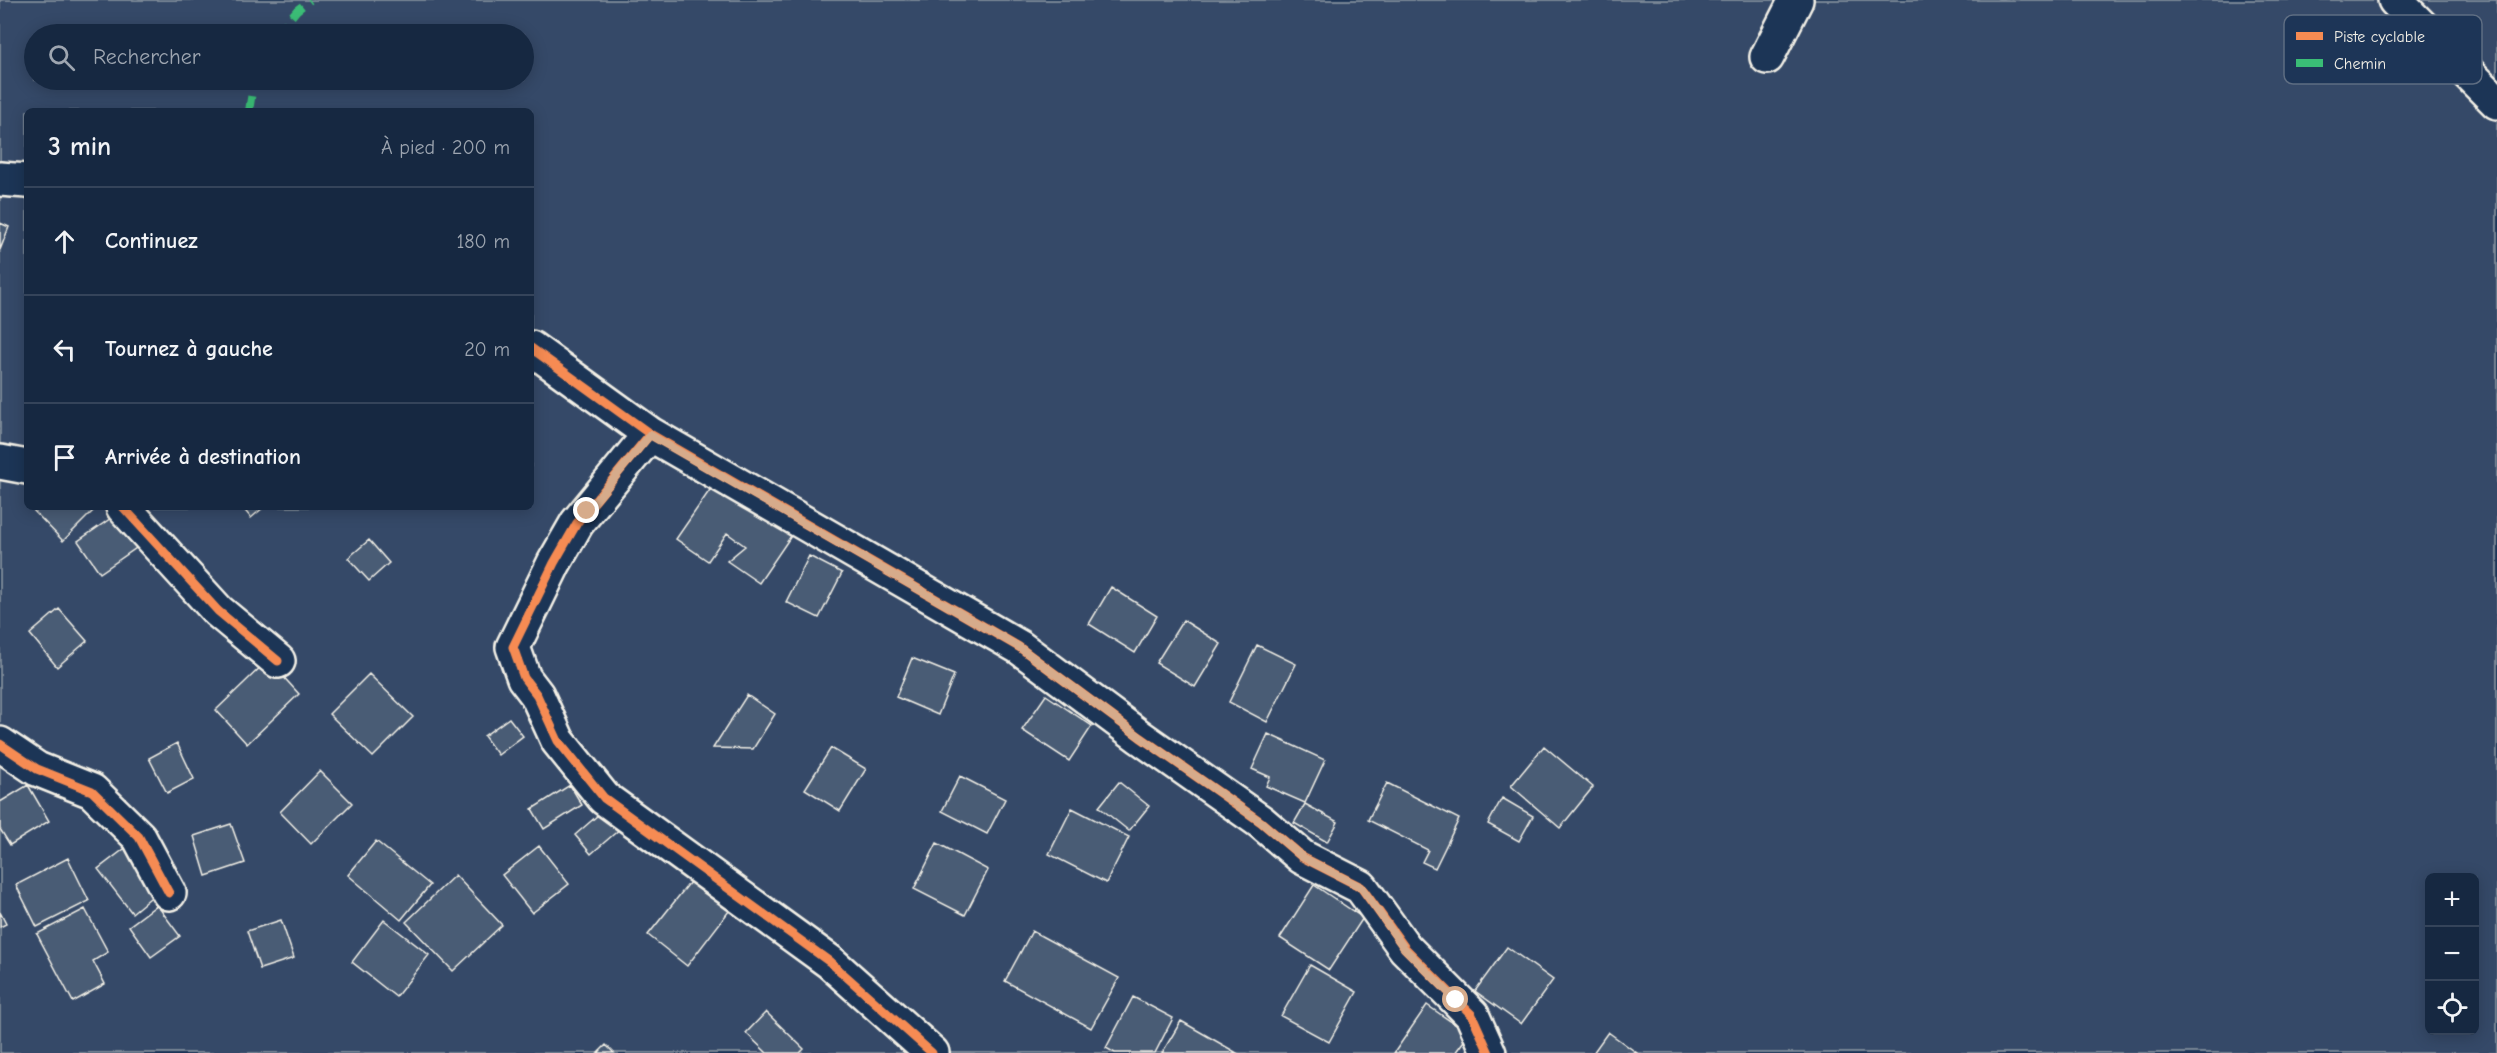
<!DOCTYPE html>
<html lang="fr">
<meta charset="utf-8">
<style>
body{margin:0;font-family:"Comic Neue",sans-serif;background:#23344c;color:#f1f3f6}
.controls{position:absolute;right:18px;bottom:18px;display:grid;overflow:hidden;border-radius:9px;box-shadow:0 3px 15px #0003}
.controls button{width:54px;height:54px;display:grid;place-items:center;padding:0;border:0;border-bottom:2px solid #35445a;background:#162841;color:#f1f3f6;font:30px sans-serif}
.stop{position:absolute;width:18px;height:18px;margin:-14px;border:4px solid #d6ab8b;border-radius:50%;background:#fff}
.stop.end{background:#d6ab8b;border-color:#fff;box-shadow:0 2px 6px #0008}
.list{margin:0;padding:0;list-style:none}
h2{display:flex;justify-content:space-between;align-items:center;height:78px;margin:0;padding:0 24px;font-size:26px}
h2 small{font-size:20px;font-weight:400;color:#9ea6b1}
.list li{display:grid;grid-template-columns:39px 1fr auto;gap:18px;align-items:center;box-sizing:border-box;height:108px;padding:0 24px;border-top:2px solid #35445a}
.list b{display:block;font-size:22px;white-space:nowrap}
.list em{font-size:20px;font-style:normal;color:#9ea6b1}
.icon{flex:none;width:33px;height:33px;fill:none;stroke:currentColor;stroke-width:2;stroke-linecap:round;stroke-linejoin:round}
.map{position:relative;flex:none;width:2497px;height:1053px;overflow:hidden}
.search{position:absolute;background:#162841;box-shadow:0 3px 15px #0003;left:24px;top:24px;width:510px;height:66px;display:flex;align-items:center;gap:15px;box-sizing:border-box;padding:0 21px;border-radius:33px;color:#9ea6b1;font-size:22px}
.panel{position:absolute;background:#162841;box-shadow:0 3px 15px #0003;left:24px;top:108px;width:510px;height:402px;border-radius:9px}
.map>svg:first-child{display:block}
.green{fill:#354a67;stroke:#949ea8;stroke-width:1.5;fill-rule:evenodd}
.building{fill:#485b74;stroke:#f4f1e8;stroke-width:1.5}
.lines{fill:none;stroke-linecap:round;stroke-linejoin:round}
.minor-casing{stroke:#f4f1e8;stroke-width:38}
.minor{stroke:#1d3557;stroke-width:33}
.quiet{stroke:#3abd76;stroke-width:8;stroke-dasharray:15 8;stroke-linecap:butt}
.cycleway-casing{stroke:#1d3557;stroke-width:13}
.cycleway{stroke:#f68b52;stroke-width:9}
.route{stroke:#d6ab8b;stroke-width:8}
.key{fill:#1d3557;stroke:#5e6d82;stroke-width:1.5}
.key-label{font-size:16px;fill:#f4f1e8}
</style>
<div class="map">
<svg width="2497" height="1053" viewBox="0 0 2497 1053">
<rect width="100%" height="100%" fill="#1d3557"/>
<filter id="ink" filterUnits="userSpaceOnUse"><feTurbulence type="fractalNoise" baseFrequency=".0167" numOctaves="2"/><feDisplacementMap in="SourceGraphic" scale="12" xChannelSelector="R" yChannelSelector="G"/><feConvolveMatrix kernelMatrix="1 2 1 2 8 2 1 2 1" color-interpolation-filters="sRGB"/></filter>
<g filter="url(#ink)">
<path class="green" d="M0 0H2497V1053H0ZM34 34H524V80H34ZM27 111H531V507H27ZM2430 878H2474V1030H2430Z"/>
<path class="building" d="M0 223 9 227 0 250Z
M714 484 791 536 759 583 727 561 745 546 727 533 708 561 676 539Z
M38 507H91L94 510 63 541 34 511Z
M242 507H264L251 518Z
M117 514 139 546 100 573 78 541Z
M369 540 389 563 369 581 348 558Z
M809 556 842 573 819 618 786 602Z
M1111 587 1157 616 1135 653 1089 624Z
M59 609 87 641 57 667 30 634Z
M1183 620 1221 644 1195 687 1156 663Z
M1257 645 1296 664 1267 722 1229 702Z
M912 658 954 675 938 715 896 697Z
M268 660 299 694 247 744 216 710Z
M369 674 413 717 373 757 329 714Z
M747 695 775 714 753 749 713 748Z
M1046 695 1092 726 1069 761 1022 730Z
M509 718 523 736 498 755 484 736Z
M1268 734 1325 760 1305 803 1266 786 1270 777 1252 769Z
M177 743 194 779 167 793 149 758Z
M1544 746 1593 787 1560 828 1511 786Z
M831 748 866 769 840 811 805 789Z
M320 771 352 803 311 844 280 812Z
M960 776 1005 799 987 834 942 811Z
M1119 782 1149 806 1129 831 1099 807Z
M1387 783 1459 819 1435 868 1422 862 1428 850 1368 820Z
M28 785 49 821 10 845 0 829V802Z
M570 785 582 805 544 829 532 809Z
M1502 798 1533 816 1519 841 1488 824Z
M1305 804 1338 822 1327 842 1294 823Z
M1072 808 1129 837 1106 883 1049 854Z
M605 809 621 828 591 854 575 835Z
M231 824 245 863 206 876 194 836Z
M376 841 430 885 401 920 348 875Z
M937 843 988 870 965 915 914 889Z
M128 846 161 889 132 913 98 869Z
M539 846 569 884 532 913 502 875Z
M68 858 89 901 37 927 16 885Z
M698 872 736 902 687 966 648 935Z
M455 875 502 925 453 971 406 922Z
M1314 885 1363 918 1329 970 1280 938Z
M157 905 180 936 151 957 129 926Z
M85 909 108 952 93 961 105 984 73 1002 37 934Z
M0 912 6 924 0 927Z
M281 920 294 958 260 969 247 931Z
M384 920 429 955 396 997 352 962Z
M1032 931 1119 978 1091 1028 1005 981Z
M1507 947 1553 980 1521 1024 1475 991Z
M1310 965 1357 992 1329 1042 1281 1016Z
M1133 997 1173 1018 1155 1053H1115L1106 1048Z
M1427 1005 1469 1034 1455 1053H1394Z
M766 1012 804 1049 800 1053H767L746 1033Z
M1181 1021 1237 1053H1162Z
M1608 1032 1637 1053H1593Z
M606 1045 614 1053H598Z"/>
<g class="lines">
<defs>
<path id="minor" d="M2395 0 2497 102
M1767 57 1796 0
M0 179 27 181
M531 348 650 434 1019 647 1140 737 1261 822 1302 857 1361 887 1405 948 1472 1015 1489 1053
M650 434 577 523 554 563 513 647 524 678 537 695 558 741 604 798 830 962 932 1053
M0 462 27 467
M123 507 218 611 278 661
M0 744 37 769 92 791 139 837 169 893"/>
</defs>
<use href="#minor" class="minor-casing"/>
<use href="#minor" class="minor"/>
<path class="quiet" d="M277 34 297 10 310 0
M249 111 254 80"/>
<defs>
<path id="cycleway" d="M531 348 650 434 1019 647 1140 737 1261 822 1302 857 1361 887 1405 948 1472 1015 1489 1053
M650 434 577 523 554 563 513 647 524 678 537 695 558 741 604 798 830 962 932 1053
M123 507 218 611 278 661
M0 744 37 769 92 791 139 837 169 893"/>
</defs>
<use href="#cycleway" class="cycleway-casing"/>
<use href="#cycleway" class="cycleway"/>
</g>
</g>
<g class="lines" filter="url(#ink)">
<path class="route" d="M587 511 650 435 1019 647 1140 737 1261 822 1302 857 1361 887 1404 948 1456 1000"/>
</g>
<rect x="2284" y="15" width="198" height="69" rx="9" class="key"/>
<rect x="2296" y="32" width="27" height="8" fill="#f68b52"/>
<rect x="2296" y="59" width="27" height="8" fill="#3abd76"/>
<g class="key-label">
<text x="2334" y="42">Piste cyclable</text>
<text x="2334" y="69">Chemin</text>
</g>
</svg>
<div class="controls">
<button>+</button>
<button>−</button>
<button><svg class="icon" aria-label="locate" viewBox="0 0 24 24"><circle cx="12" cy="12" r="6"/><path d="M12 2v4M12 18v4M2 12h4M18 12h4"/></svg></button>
</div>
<div class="stop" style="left:1456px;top:1000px"></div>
<div class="stop end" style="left:587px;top:511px"></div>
<div class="search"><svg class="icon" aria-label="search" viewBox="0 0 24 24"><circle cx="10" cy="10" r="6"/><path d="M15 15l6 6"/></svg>Rechercher</div>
<section class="panel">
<h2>3 min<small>À pied · 200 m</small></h2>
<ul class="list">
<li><svg class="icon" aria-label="ahead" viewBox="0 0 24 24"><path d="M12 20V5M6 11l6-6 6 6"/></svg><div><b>Continuez</b></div><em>180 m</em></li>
<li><svg class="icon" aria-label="left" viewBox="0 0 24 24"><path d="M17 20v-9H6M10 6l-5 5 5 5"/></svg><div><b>Tournez à gauche</b></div><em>20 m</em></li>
<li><svg class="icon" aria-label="arrive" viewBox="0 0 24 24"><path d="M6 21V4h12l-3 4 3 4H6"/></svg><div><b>Arrivée à destination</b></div></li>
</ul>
</section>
</div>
